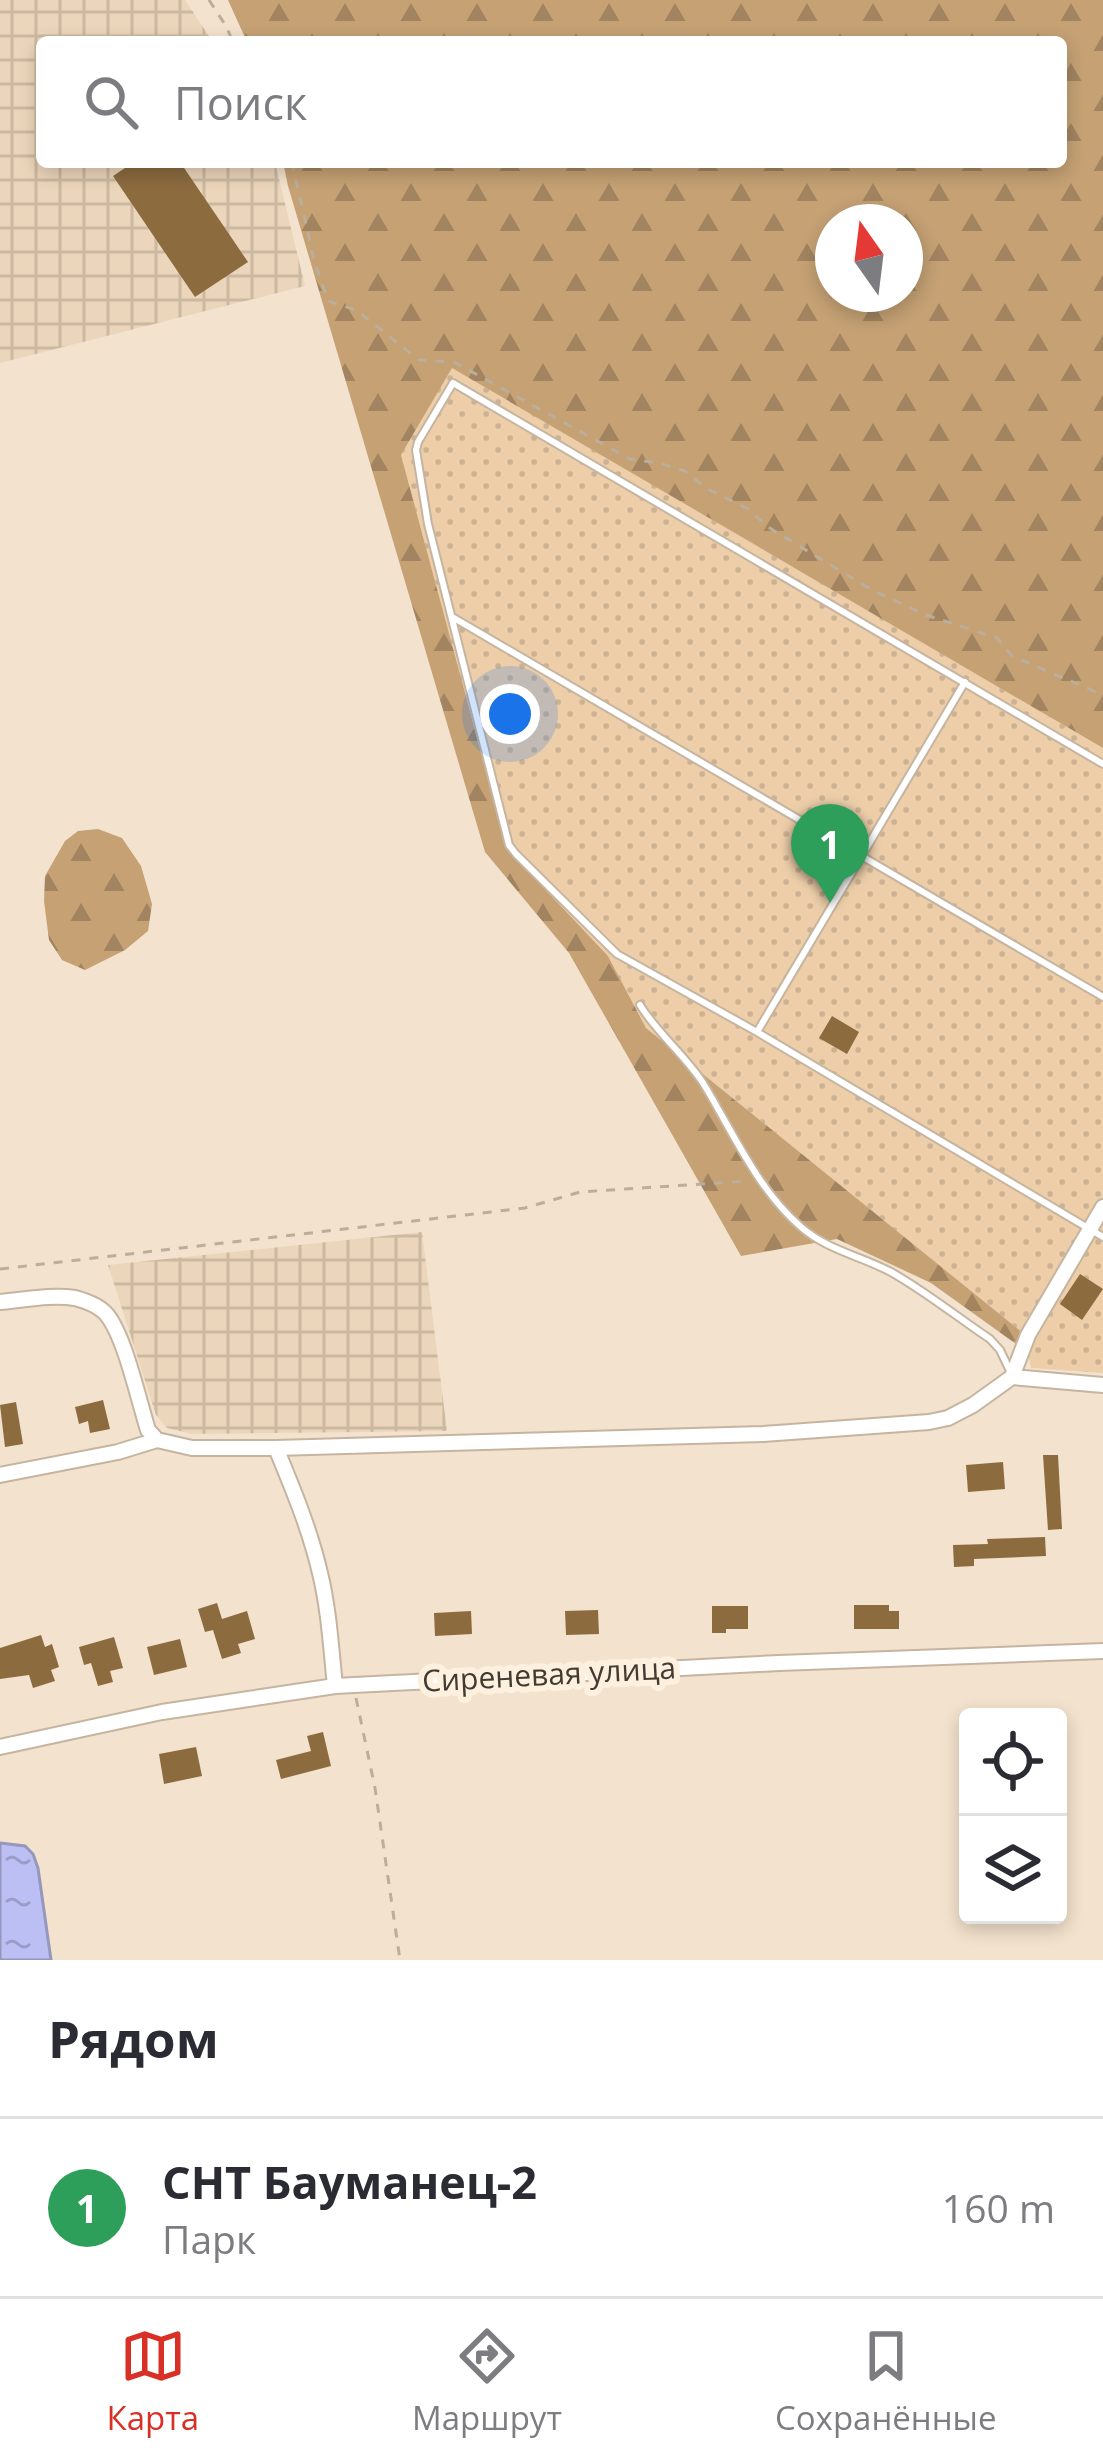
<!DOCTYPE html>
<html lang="ru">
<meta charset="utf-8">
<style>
body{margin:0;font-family:"Open Sans",sans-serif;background:#f7f7f7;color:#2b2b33}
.controls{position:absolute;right:36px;bottom:36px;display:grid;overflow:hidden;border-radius:12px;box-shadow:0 6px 18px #0003}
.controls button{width:108px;height:108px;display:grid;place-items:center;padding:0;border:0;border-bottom:3px solid #e1e1e2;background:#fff;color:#2b2b33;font:60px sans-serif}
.compass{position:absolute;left:815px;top:204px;width:108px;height:108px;border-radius:50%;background:#fff;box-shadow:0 6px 18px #0003;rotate:346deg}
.you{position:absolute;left:510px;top:714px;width:42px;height:42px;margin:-30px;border:9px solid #fff;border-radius:50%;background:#1a73e8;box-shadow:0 0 0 18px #1a73e833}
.badge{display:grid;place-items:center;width:78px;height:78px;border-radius:50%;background:#d93025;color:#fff;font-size:39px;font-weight:700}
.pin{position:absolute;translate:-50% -99px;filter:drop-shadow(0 3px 6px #0008)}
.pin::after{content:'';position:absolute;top:63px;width:42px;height:36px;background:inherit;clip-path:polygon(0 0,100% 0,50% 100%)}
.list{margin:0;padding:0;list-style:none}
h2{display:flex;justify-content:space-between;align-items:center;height:156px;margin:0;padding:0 48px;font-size:51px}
h2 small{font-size:39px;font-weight:400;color:#7c7c81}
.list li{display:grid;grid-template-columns:78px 1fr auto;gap:36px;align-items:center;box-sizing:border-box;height:180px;padding:0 48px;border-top:3px solid #e1e1e2}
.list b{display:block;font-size:45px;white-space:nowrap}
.list p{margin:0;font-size:39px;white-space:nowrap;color:#7c7c81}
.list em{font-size:39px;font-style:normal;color:#7c7c81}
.icon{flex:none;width:66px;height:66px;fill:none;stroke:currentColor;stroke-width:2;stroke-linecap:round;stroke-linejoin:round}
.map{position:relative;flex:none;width:1103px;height:1960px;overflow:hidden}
.search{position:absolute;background:#fff;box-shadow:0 6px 18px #0003;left:36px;right:36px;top:36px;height:132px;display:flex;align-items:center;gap:30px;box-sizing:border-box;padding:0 42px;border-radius:12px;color:#7c7c81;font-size:45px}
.sheet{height:336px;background:#fff}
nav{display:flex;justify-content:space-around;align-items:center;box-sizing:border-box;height:168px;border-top:3px solid #e1e1e2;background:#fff;font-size:33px;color:#7c7c81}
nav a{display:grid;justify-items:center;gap:6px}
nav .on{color:#d93025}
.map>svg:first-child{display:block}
.industrial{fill:url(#industrial-grid)}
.grass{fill:url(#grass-dots)}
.forest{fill:url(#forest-firs);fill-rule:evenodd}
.water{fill:url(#water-ripples);stroke:#9697ba;stroke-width:3}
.building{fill:#8c6b3f}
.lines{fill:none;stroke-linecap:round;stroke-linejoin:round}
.lane-casing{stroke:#c5b5a0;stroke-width:10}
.street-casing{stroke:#c5b5a0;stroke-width:18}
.path{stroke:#bbae9c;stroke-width:3;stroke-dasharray:9 9;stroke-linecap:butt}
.lane{stroke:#fff;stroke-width:6}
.street{stroke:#fff;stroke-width:14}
.labels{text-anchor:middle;stroke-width:12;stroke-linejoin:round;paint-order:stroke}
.street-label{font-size:30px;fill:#413b32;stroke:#fef0df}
</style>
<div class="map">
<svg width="1103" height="1960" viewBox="0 0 1103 1960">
<defs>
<pattern id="industrial-grid" width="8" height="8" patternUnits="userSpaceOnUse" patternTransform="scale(3)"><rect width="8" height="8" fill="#ecd6bb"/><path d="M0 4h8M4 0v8" fill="none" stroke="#ccb9a1"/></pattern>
<pattern id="grass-dots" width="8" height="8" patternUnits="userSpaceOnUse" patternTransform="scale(3)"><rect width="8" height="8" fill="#edcea9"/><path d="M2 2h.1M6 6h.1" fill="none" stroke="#ccb292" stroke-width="1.8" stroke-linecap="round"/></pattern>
<pattern id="forest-firs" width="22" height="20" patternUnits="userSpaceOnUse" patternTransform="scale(3)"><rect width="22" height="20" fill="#c5a174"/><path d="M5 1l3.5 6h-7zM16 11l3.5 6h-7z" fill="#a28460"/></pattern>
<pattern id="water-ripples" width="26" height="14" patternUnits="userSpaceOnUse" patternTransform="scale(3)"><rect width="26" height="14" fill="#bbbff4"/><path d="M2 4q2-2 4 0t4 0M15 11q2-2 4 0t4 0" fill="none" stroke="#9a9cc6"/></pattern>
</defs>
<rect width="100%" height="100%" fill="#f3e2cd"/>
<path class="industrial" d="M0 0H185L213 42H42V162H275L305 286 0 363Z
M422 1232 447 1431 192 1434 167 1428 156 1415 108 1265Z"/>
<path class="grass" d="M451 367 1103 748V1373L1031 1368 1023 1333 646 1028 608 956 506 849 401 455Z"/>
<path class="forest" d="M228 0H1103V748L452 368 401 455 507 849 608 956 646 1028 1023 1333 1016 1344 931 1283 837 1239 741 1256 569 953 485 852 288 186 283 162H1061V42H247ZM833 222H905V294H833Z
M98 829 122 838 141 866 152 904 148 931 125 950 85 970 62 960 49 940 44 901 45 876 65 841 78 831Z"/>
<path class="water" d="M0 1843 25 1846 33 1854 38 1868 51 1960H0Z"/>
<path class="building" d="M134 162H180L248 262 195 297 113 176Z
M832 1016 859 1032 847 1054 819 1038Z
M1080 1274 1103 1289 1082 1320 1060 1304Z
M103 1400 110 1429 90 1433 88 1421 79 1424 75 1407Z
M16 1402 23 1444 5 1447 0 1405Z
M1043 1455H1058L1062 1529 1048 1530Z
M1003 1462 1005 1489 968 1492 966 1465Z
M1045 1537 1046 1556 974 1559V1566L954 1567 953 1545 988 1544 987 1539Z
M217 1603 222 1619 247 1611 255 1639 238 1644 241 1653 222 1659 213 1630 205 1632 198 1609Z
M854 1605H889V1611H899V1629H854Z
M712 1606H748V1629H726V1633H712Z
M598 1610 599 1634 566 1635 565 1611Z
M471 1611 472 1634 435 1636 434 1613Z
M41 1635 45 1647 52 1644 59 1667 51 1670 55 1681 33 1688 29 1675 0 1679V1648Z
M114 1637 123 1668 110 1671 113 1682 98 1686 91 1663 84 1665 79 1647Z
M180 1639 187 1667 154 1675 147 1647Z
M323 1732 331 1766 281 1779 276 1760 311 1751 307 1736Z
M196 1747 202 1776 164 1784 159 1754Z"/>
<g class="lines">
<defs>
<path id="lane" d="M454 618 1103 997
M1103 764 453 383 418 442 416 450 428 524 509 845 516 854 617 954 757 1032 1103 1237
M640 1005C657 1033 685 1055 703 1083 733 1132 757 1189 801 1227 827 1250 861 1256 891 1272 925 1291 957 1317 990 1339L1000 1350 1011 1373
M757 1032 965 682"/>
<path id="street" d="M0 1302C24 1300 51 1294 75 1298 86 1301 100 1306 107 1315 125 1337 139 1402 148 1430L157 1440 192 1448H276L763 1434 929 1422 948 1418 973 1405 1012 1377 1028 1335 1103 1207
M1012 1377 1103 1385
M276 1448C293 1489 310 1530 320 1573 329 1610 331 1648 335 1686
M0 1475 118 1452 157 1440
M0 1747 162 1712 335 1686 779 1663 1103 1651"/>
</defs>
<use href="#lane" class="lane-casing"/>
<use href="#street" class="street-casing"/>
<path class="path" d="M209 0 226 26 233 42
M292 162 314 260 328 301 356 310 419 360 454 362 630 459 659 463 685 471 706 488 748 509 768 527 872 590 926 615 997 638 1012 656 1103 695
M0 1269 525 1208 580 1192 748 1181
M356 1698 375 1788 400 1960"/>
<use href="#lane" class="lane"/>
<use href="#street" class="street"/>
</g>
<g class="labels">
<g class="street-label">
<text transform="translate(549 1675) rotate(-3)" y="10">Сиреневая улица</text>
</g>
</g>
</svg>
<div class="controls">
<button><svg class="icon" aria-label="locate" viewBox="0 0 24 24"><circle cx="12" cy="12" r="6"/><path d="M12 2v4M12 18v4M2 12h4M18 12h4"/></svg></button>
<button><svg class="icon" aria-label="layers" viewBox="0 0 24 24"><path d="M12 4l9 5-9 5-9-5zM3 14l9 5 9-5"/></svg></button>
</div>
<svg class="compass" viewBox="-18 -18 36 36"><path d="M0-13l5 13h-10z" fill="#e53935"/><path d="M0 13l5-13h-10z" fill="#7c7c81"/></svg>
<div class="you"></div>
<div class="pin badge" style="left:830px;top:903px;background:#2e9e5b">1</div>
<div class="search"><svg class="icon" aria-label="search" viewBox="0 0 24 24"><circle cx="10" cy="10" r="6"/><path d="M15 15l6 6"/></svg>Поиск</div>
</div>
<section class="sheet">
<h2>Рядом<small></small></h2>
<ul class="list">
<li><span class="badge" style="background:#2e9e5b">1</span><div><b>СНТ Бауманец-2</b><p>Парк</p></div><em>160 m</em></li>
</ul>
</section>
<nav>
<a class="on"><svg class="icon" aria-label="map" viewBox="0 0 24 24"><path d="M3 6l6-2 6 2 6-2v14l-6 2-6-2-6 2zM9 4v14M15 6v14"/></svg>Карта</a>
<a><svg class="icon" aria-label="directions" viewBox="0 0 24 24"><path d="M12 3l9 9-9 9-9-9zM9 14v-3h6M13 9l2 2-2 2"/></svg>Маршрут</a>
<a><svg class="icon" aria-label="saved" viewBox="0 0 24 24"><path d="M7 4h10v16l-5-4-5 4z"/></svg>Сохранённые</a>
</nav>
